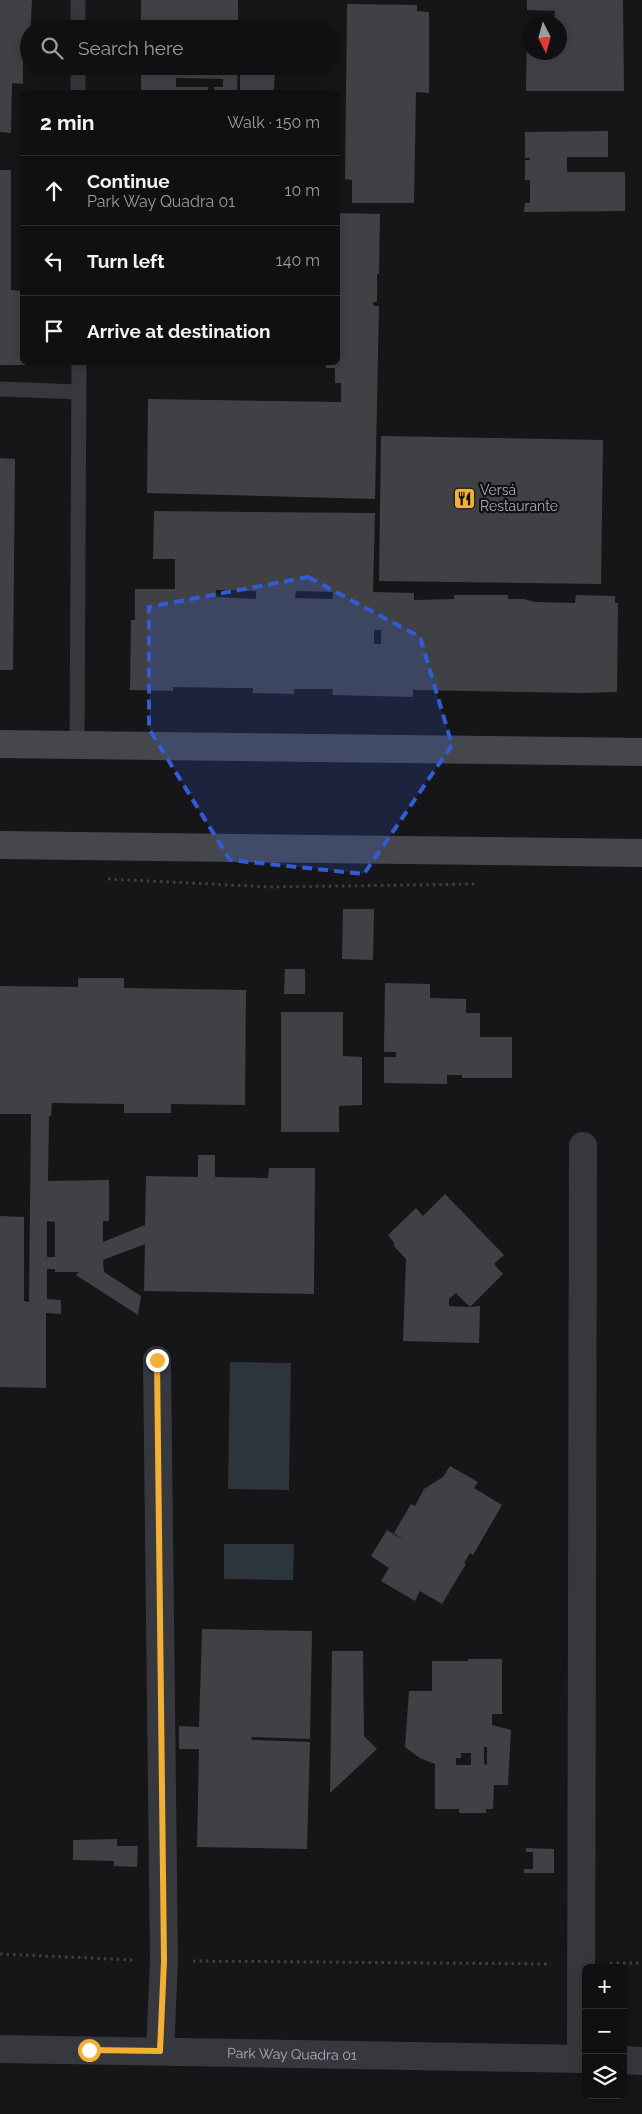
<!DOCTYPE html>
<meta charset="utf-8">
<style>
body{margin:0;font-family:Raleway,sans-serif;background:#1e1e20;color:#f1f3f6}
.controls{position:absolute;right:15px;bottom:15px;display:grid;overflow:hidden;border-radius:8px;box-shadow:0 2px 12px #0003}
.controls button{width:45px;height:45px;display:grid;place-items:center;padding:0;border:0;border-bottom:1px solid #303032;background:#101012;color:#f1f3f6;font:25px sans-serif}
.compass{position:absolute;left:522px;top:15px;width:45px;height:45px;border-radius:50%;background:#101012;box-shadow:0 2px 12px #0003;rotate:174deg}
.stop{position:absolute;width:15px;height:15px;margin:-11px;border:4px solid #f2b134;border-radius:50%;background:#fff}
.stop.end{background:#f2b134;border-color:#fff;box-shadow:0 1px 5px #0008}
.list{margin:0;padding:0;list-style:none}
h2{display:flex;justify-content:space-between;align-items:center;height:65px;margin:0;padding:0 20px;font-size:21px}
h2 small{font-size:16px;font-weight:400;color:#9c9d9f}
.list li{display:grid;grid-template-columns:32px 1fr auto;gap:15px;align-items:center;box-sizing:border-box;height:70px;padding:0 20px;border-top:1px solid #303032}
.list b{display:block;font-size:19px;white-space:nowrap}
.list p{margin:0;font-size:16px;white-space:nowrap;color:#9c9d9f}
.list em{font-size:16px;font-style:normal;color:#9c9d9f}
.icon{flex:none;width:28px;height:28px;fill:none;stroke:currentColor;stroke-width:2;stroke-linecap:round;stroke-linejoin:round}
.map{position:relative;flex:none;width:642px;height:2114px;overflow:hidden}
.search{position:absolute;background:#101012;box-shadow:0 2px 12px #0003;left:20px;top:20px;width:320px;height:55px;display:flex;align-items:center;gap:12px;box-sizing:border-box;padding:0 18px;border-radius:28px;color:#9c9d9f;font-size:19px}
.panel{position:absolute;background:#101012;box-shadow:0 2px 12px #0003;left:20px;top:90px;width:320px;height:275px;border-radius:8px}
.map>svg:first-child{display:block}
.water{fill:#2c353c}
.building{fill:#404145;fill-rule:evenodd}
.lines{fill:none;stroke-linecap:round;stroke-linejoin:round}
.path{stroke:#3d3f44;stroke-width:3;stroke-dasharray:2.5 4;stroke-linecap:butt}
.service{stroke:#37383d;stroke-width:15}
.minor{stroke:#37383d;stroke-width:28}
.tertiary{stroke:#37383d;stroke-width:28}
.secondary{stroke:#45474d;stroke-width:28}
.route{stroke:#f2b134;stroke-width:6}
.marked{fill:#325cd3;fill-opacity:0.2;stroke:#325cd3;stroke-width:4;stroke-dasharray:10 6;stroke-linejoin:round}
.labels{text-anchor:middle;stroke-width:4.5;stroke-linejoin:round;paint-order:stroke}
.poi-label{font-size:14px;fill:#a8adb8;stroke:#111113;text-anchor:start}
.street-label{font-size:14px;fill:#a8adb8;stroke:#111113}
</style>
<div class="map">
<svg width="642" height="2114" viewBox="0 0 642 2114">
<rect width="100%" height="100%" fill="#161618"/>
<path class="water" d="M230 1362 291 1363 289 1490 228 1489Z
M224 1544H294L293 1580 224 1579Z"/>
<path class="building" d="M0 0H32L29 60H23V84L12 83 11 133 0 132Z
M141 0H238V29H141Z
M527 0H623L624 91H526L527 23H530V52H560V22H554L555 11 527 10Z
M347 4 417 5V11L429 12V93L416 92 414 203H352V180L345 179Z
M241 23 274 24 275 29H241Z
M141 66H238L237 92H214V87H223V79L176 78V87H208V92H141Z
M240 66H275L274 92H240Z
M608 131V157H567V172H625V211L524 212 525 203H530V180H525V160H530V158H525V132Z
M0 170H11V290L22 291V362H27V365H0Z
M338 213 380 214 379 274H377V302H373L374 306H379L375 499 147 493 148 399 341 402V383H335V368H326V362H338Z
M381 436 603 440 601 584 379 581Z
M0 458 15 459 13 670H0Z
M154 511 375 513 373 592 414 593V600L454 599V595H508V599H524L535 602 575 603 576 595 615 596V603H618L617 692 580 693 413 690V697L332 695 333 689H294V694L253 693V688H234L173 687V691L130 690 131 620H135V589H175V559H153ZM216 590 256 591V599L216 597ZM296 591 333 592V599L295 598ZM374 630H381V644H374Z
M343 909H374L373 960 342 959Z
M285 969H305V994H284Z
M78 978H124V988L246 990 245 1105 171 1104V1113H124V1104L52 1103 51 1116H49L48 1181 109 1180V1221H103V1242L145 1225 146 1176 198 1177V1155H215V1177L268 1178 269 1168H315L314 1294 144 1291 145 1244 103 1260 104 1272 141 1296 138 1315 76 1275 79 1272H55V1269H47V1299L61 1300V1314L46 1313V1388L0 1387V1216L24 1217V1301L29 1302 31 1114H0V986L78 987ZM47 1221 55 1222V1257H47Z
M385 983 430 984V998L466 999V1013H480V1037H512V1078H462V1075H447V1084L384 1083V1057H396V1052H384Z
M281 1012H343V1056L362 1057V1105L339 1106V1132H281Z
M445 1194 504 1255 494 1264 503 1274 470 1307 480 1306 479 1343 403 1341 406 1259 393 1245 395 1244 388 1235 416 1208 423 1216ZM456 1293 470 1307 449 1306V1299Z
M450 1466 478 1482 474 1488 502 1505 473 1555 470 1553 464 1563 466 1564 442 1604 420 1591 415 1601 381 1581 389 1568 371 1556 387 1530 405 1541 394 1533 411 1504 415 1506 424 1489 443 1477Z
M202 1629 312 1631 310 1739 251 1737 252 1740 310 1742 307 1849 197 1847 199 1749H179V1726L199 1727Z
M332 1651H363L364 1736 377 1749 330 1793Z
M468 1659H502V1714H492V1725L511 1730 508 1785H494L493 1809H486V1813H459V1809H435V1764L420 1758 405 1747 409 1691H432V1661H468ZM484 1747H487V1765L484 1764ZM461 1753H471V1765H456V1758H461Z
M117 1839V1846H138L137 1867 114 1866V1861L73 1860V1840Z
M526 1848 554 1849V1873H524V1869H533V1852H526Z"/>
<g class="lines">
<path class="path" d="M108 879 272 887 476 884
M0 1954 134 1960
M193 1961 551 1964
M610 1963H642"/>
<path class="service" d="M78 0V29
M78 66V92
M0 389 79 392
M77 745 79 362"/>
<path class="minor" d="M157 1360 164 1961 160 2051
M581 2059 583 1146"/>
<g class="tertiary">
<path id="s1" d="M0 2049 586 2059"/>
<path d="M623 2060 642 2061"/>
</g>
<path class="secondary" d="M0 744 642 752
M0 845 642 853"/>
</g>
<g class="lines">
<path class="route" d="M89 2050 160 2051 164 1961 157 1360"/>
</g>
<path class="marked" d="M308 577 420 637 452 745 364 874 230 860 149 729V607Z"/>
<defs>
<symbol id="restaurant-square" viewBox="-11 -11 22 22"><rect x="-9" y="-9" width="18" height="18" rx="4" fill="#f2b134" stroke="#111113"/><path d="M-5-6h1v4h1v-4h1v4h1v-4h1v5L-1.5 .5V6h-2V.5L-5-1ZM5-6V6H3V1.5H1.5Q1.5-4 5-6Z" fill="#111"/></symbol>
</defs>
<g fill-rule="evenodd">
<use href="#restaurant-square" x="452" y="486" width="25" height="25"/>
</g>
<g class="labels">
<g class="poi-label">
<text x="480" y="495">Versá<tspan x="480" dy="16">Restaurante</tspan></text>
</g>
<g class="street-label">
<text dy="5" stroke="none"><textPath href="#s1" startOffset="292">Park Way Quadra 01</textPath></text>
</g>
</g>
</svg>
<div class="controls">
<button>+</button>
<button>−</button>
<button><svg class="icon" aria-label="layers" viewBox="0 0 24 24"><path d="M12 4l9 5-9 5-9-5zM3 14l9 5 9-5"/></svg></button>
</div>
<svg class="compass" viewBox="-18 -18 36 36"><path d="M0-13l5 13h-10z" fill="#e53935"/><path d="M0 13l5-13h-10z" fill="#9c9d9f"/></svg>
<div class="stop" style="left:89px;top:2050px"></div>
<div class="stop end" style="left:157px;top:1360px"></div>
<div class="search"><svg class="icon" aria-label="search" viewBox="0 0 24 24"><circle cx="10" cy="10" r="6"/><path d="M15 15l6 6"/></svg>Search here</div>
<section class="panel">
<h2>2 min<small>Walk · 150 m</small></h2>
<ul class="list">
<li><svg class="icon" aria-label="ahead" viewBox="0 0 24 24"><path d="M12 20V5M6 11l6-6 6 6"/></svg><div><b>Continue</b><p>Park Way Quadra 01</p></div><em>10 m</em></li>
<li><svg class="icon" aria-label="left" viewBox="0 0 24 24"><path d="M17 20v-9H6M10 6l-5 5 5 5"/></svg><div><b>Turn left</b></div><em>140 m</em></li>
<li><svg class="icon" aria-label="arrive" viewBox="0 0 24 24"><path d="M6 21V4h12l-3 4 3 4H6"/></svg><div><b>Arrive at destination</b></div></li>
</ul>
</section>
</div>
